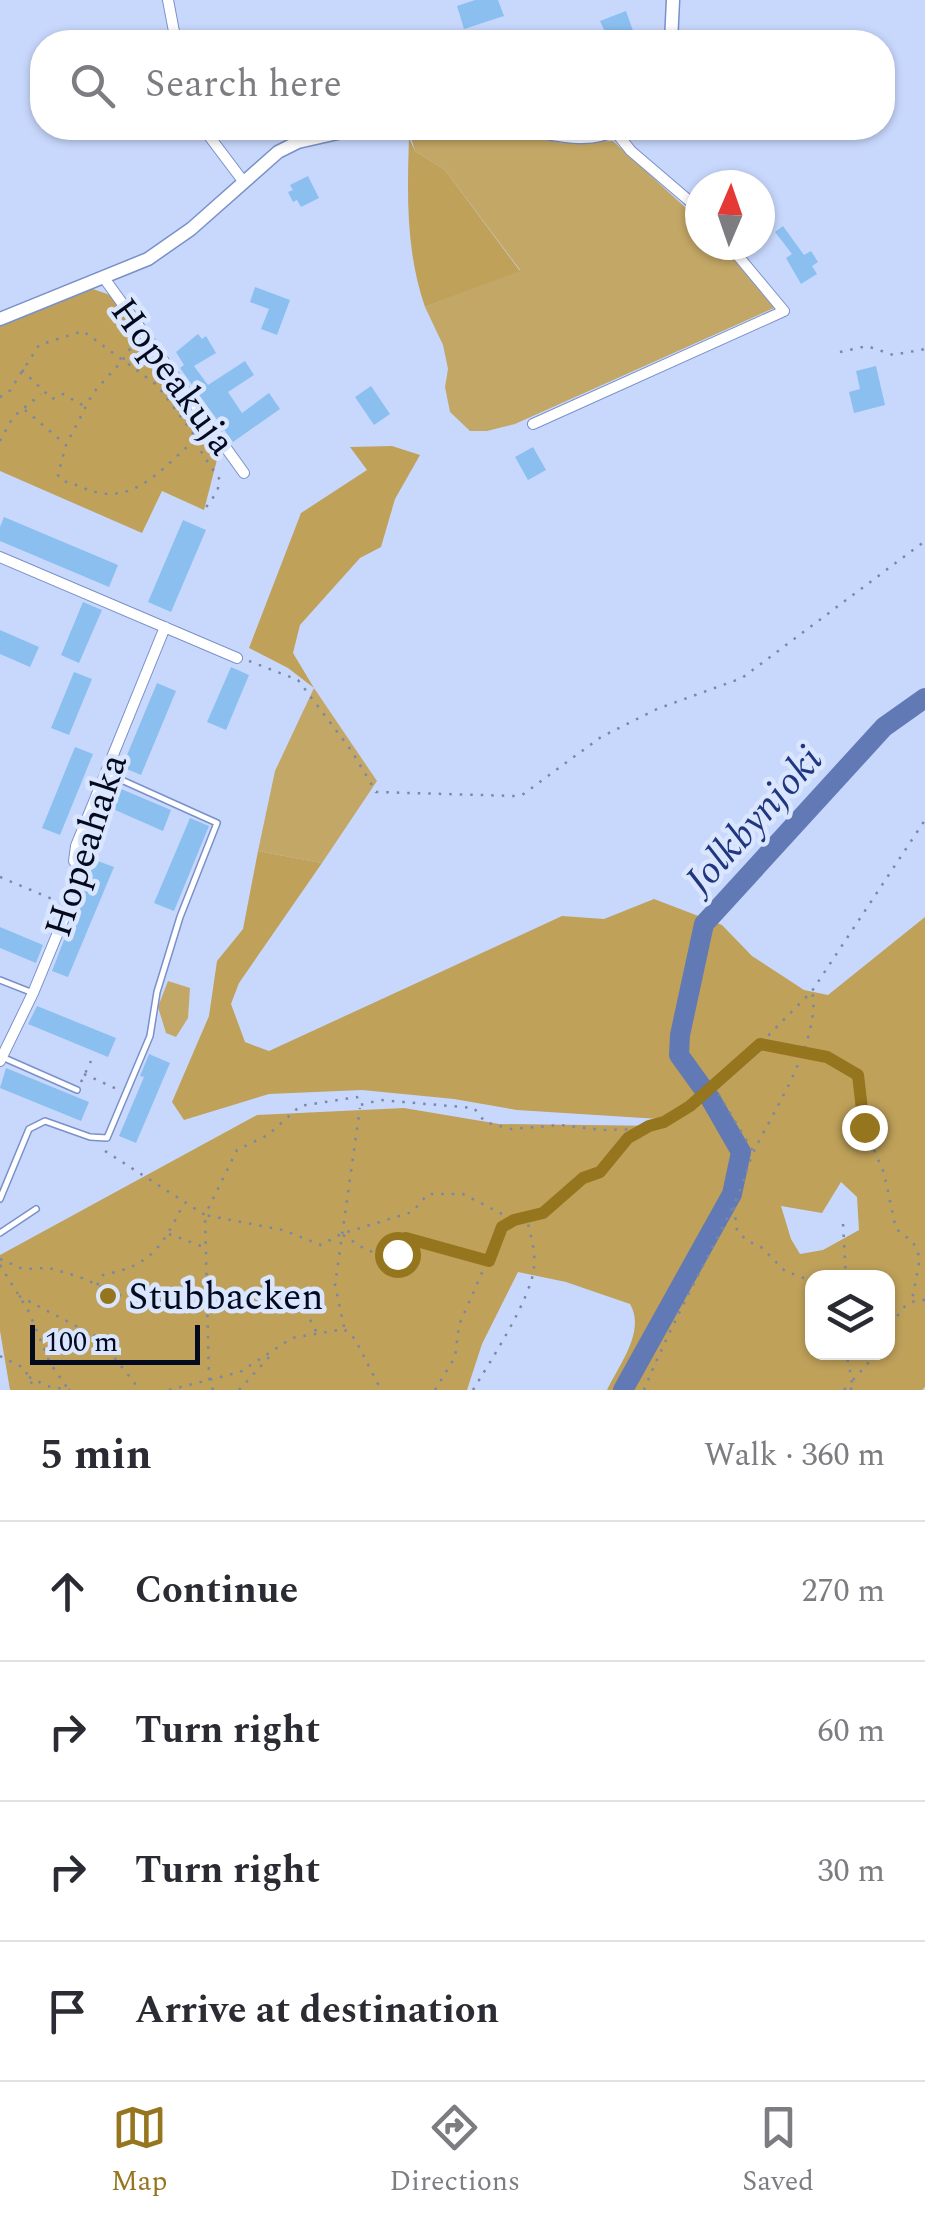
<!DOCTYPE html>
<meta charset="utf-8">
<style>
body{margin:0;font-family:Spectral,serif;background:#f2f2f3;color:#2b2b33}
.controls{position:absolute;right:30px;bottom:30px;display:grid;overflow:hidden;border-radius:20px;box-shadow:0 2px 8px #0004}
.controls button{width:90px;height:90px;display:grid;place-items:center;padding:0;border:0;border-bottom:2px solid #e1e1e2;background:#fff;color:#2b2b33;font:50px sans-serif}
.compass{position:absolute;left:685px;top:170px;width:90px;height:90px;border-radius:50%;background:#fff;box-shadow:0 2px 8px #0004;rotate:2deg}
.scale{position:absolute;left:30px;bottom:25px;width:170px;box-sizing:border-box;padding-left:10px;border:5px solid #040a1e;border-top:0;font-size:28px;line-height:35px;white-space:nowrap;color:#040a1e;-webkit-text-stroke:8px #dae5fe;paint-order:stroke}
.stop{position:absolute;width:30px;height:30px;margin:-22px;border:8px solid #95751d;border-radius:50%;background:#fff}
.stop.end{background:#95751d;border-color:#fff;box-shadow:0 2px 10px #0008}
.list{margin:0;padding:0;list-style:none}
h2{display:flex;justify-content:space-between;align-items:center;height:130px;margin:0;padding:0 40px;font-size:42px}
h2 small{font-size:32px;font-weight:400;color:#7c7c81}
.list li{display:grid;grid-template-columns:65px 1fr auto;gap:30px;align-items:center;box-sizing:border-box;height:140px;padding:0 40px;border-top:2px solid #e1e1e2}
.list b{display:block;font-size:38px;white-space:nowrap}
.list em{font-size:32px;font-style:normal;color:#7c7c81}
.icon{flex:none;width:55px;height:55px;fill:none;stroke:currentColor;stroke-width:2;stroke-linecap:round;stroke-linejoin:round}
.map{position:relative;flex:none;width:925px;height:1390px;overflow:hidden}
.search{position:absolute;background:#fff;box-shadow:0 2px 8px #0004;left:30px;right:30px;top:30px;height:110px;display:flex;align-items:center;gap:25px;box-sizing:border-box;padding:0 35px;border-radius:40px;color:#7c7c81;font-size:38px}
.sheet{height:690px;background:#fff}
nav{display:flex;justify-content:space-around;align-items:center;box-sizing:border-box;height:140px;border-top:2px solid #e1e1e2;background:#fff;font-size:28px;color:#7c7c81}
nav a{display:grid;justify-items:center;gap:5px}
nav .on{color:#95751d}
.map>svg:first-child{display:block}
.green{fill:#c3a766}
.forest{fill:#bfa15a;fill-rule:evenodd}
.lines{fill:none;stroke-linecap:round;stroke-linejoin:round}
.river{stroke:#6179b5;stroke-width:20}
.building{fill:#8abfef}
.service-casing{stroke:#7990c9;stroke-width:8}
.minor-casing{stroke:#7990c9;stroke-width:12}
.tertiary-casing{stroke:#7990c9;stroke-width:15}
.path{stroke:#7b87a6;stroke-width:2.5;stroke-dasharray:2.5 8;stroke-linecap:butt}
.service{stroke:#fff;stroke-width:5}
.minor{stroke:#fff;stroke-width:10}
.tertiary{stroke:#fff;stroke-width:12}
.route{stroke:#95751d;stroke-width:12}
.poi-dot{fill:#95751d;stroke:#dae5fe;stroke-width:4}
.labels{text-anchor:middle;stroke-width:9;stroke-linejoin:round;paint-order:stroke}
.street-label{font-size:38px;fill:#040a1e;stroke:#dae5fe}
.poi-label{font-size:38px;fill:#040a1e;stroke:#dae5fe;text-anchor:start}
.water-label{font-size:40px;font-style:italic;fill:#20367f;stroke:#dae5fe}
</style>
<div class="map">
<svg width="925" height="1390" viewBox="0 0 925 1390">
<rect width="100%" height="100%" fill="#c8d8fd"/>
<path class="green" d="M408 128 481 130 564 143 613 141 700 221V245H722L774 308 515 424 487 431H470L450 412 445 387 448 369 443 345 425 307 520 270 445 170 415 151Z
M314 688 377 781 322 863 258 851 275 771Z
M168 981 190 988 188 1018 176 1037 166 1033 158 1007Z"/>
<path class="forest" d="M409 138 415 151 445 170 520 271 425 307C406 252 407 196 409 138Z
M93 289 110 295 219 452 204 510 162 491 142 533 0 471V325Z
M392 446 420 455 395 499 381 547 360 558 300 625 293 653 314 688 288 668 249 648 301 513 367 470 350 447Z
M258 851 322 863 239 983 231 1004 245 1042 269 1051 562 916 604 919 654 899 722 925 752 956 804 990 828 995 925 917V1387L922 1390H607C619 1365 646 1331 630 1304L566 1282 518 1272 482 1344 467 1390H10L0 1331V1255L257 1115 404 1108 499 1124 663 1126 659 1119 517 1110 454 1099 362 1090 269 1094 184 1120 172 1102 209 1016 217 961 243 929ZM841 1182 857 1197 859 1230 823 1250 800 1254 791 1239 781 1206 822 1213ZM812 1278H888V1352H812Z"/>
<g class="lines">
<path class="river" d="M623 1390 732 1194 741 1152 710 1098 679 1055 680 1035 704 924 884 727 925 698"/>
</g>
<path class="building" d="M475 0H498L504 16 464 29 457 6Z
M626 11 637 42H617L613 30 605 32 600 21Z
M308 176 319 198 301 207 297 200 293 202 288 192 293 190 290 185Z
M783 226 804 255 811 251 818 262 812 266 817 274 801 284 786 258 792 254 775 232Z
M255 287 290 300 277 335 261 329 269 309 250 302Z
M198 334 202 339 206 336 216 353 194 366 208 385 245 361 254 375 228 392 242 413 269 393 280 409 233 442 180 368 184 365 176 352Z
M876 366 885 405 854 413 849 392 860 389 856 371Z
M371 386 390 414 374 425 355 397Z
M533 447 546 470 528 480 515 457Z
M4 517 118 565 109 587 0 541V527Z
M183 520 206 530 171 612 148 602Z
M83 602 102 610 79 663 61 655Z
M0 630 39 647 30 667 0 654Z
M231 667 249 675 226 730 207 722Z
M74 672 92 679 69 735 51 728Z
M157 683 176 691 141 775 122 767Z
M75 747 93 754 60 835 42 828Z
M114 786 171 810 163 831 106 806Z
M190 818 209 826 174 911 154 903Z
M95 860 114 867 68 977 52 971Z
M0 927 43 945 36 963 0 948Z
M37 1006 116 1038 108 1057 28 1024Z
M149 1054 170 1063 136 1143 119 1136 144 1077 140 1076Z
M6 1068 89 1102 81 1121 0 1088Z"/>
<g class="lines">
<defs>
<path id="service" d="M0 980 33 993
M2 1057 77 1090
M0 1199 29 1129 45 1121 90 1137 107 1138 150 1036 157 992 180 917 217 823 106 773
M0 1233 36 1209"/>
<path id="minor" d="M168 0 176 42
M203 128 243 181
M614 130 631 151 700 210
M104 278 244 473
M533 424 784 311 729 245
M0 557 237 658
M0 1061 33 993 83 872 74 861 76 846 165 627"/>
<path id="tertiary" d="M671 42 673 0
M517 128C551 132 586 146 618 128
M0 319 148 259 191 229 278 152 298 142 360 128"/>
</defs>
<use href="#service" class="service-casing"/>
<use href="#minor" class="minor-casing"/>
<use href="#tertiary" class="tertiary-casing"/>
<path class="path" d="M136 340 122 361 93 393 66 445 58 475 62 481C76 483 86 491 100 493 140 500 167 463 195 440
M840 352 867 346 893 355 925 349
M22 370 52 399 63 394 84 406
M0 397 9 392 39 345 83 331 157 385 193 433 203 455 220 480 217 492 204 510
M25 410 65 444
M0 441 13 417 41 394
M249 661 298 680 351 750 376 792 515 796 522 795 601 737 657 709 742 678 925 541
M0 877 57 901
M761 1043 812 991 925 820
M84 1074 119 1090
M81 1082 91 1061
M713 1085 753 1151
M105 1151 205 1215 237 1150 268 1135 300 1106 357 1097 360 1105 380 1100 474 1108 485 1122 511 1129 561 1125 602 1130 641 1129
M734 1207 737 1230 746 1240 761 1247 785 1271 812 1281
M843 1224 846 1278
M169 1234 204 1247
M343 1235 368 1251 397 1254 407 1238 487 1260
M0 1259 23 1269 49 1268 80 1277 119 1295 194 1306H207L259 1292 297 1294 318 1335
M0 1265 29 1312 50 1363 68 1389
M97 1285 103 1275C153 1265 162 1246 184 1203
M19 1296 99 1338 140 1390
M344 1327 335 1285 360 1108
M888 1335C898 1316 901 1300 925 1300
M0 1356 24 1368 35 1390
M29 1377 47 1386 70 1390
M169 1390 240 1372 292 1338 344 1329 355 1339 381 1390
M213 1390 209 1378 205 1215 283 1230 321 1245 341 1234 412 1212 428 1194H463L512 1219
M239 1390 271 1355
M435 1390 455 1357 459 1325 502 1227 514 1219 543 1213 583 1178 600 1172 628 1138 649 1126 664 1122 690 1106 760 1044 827 1057 858 1075 864 1127 884 1173 896 1229 913 1242 920 1258 912 1300
M473 1390C490 1362 532 1297 534 1267 536 1251 530 1234 527 1219
M644 1390C670 1326 704 1266 734 1204 743 1186 747 1165 756 1147 776 1107 822 1036 812 991
M844 1390 852 1381 846 1352
M851 1390 852 1381 878 1352"/>
<use href="#service" class="service"/>
<use href="#minor" class="minor"/>
<use href="#tertiary" class="tertiary"/>
</g>
<g class="lines">
<path class="route" d="M397 1254 406 1238 489 1261 502 1227 514 1220 543 1213 583 1178 600 1172 628 1138 649 1126 664 1122 690 1106 760 1044 827 1057 858 1075 864 1127"/>
</g>
<circle class="poi-dot" cx="108" cy="1296" r="10"/>
<g class="labels">
<g class="street-label">
<text transform="translate(174 376) rotate(54)" y="13">Hopeakuja</text>
<text transform="translate(85 845) rotate(-72)" y="13">Hopeahaka</text>
</g>
<g class="poi-label">
<text x="128" y="1309">Stubbacken</text>
</g>
<g class="water-label">
<text transform="translate(753 819) rotate(-48)" y="14">Jolkbynjoki</text>
</g>
</g>
</svg>
<div class="controls">
<button><svg class="icon" aria-label="layers" viewBox="0 0 24 24"><path d="M12 4l9 5-9 5-9-5zM3 14l9 5 9-5"/></svg></button>
</div>
<svg class="compass" viewBox="-18 -18 36 36"><path d="M0-13l5 13h-10z" fill="#e53935"/><path d="M0 13l5-13h-10z" fill="#7c7c81"/></svg>
<div class="scale">100 m</div>
<div class="stop" style="left:397px;top:1254px"></div>
<div class="stop end" style="left:864px;top:1127px"></div>
<div class="search"><svg class="icon" aria-label="search" viewBox="0 0 24 24"><circle cx="10" cy="10" r="6"/><path d="M15 15l6 6"/></svg>Search here</div>
</div>
<section class="sheet">
<h2>5 min<small>Walk · 360 m</small></h2>
<ul class="list">
<li><svg class="icon" aria-label="ahead" viewBox="0 0 24 24"><path d="M12 20V5M6 11l6-6 6 6"/></svg><div><b>Continue</b></div><em>270 m</em></li>
<li><svg class="icon" aria-label="right" viewBox="0 0 24 24"><path d="M7 20v-9h11M14 6l5 5-5 5"/></svg><div><b>Turn right</b></div><em>60 m</em></li>
<li><svg class="icon" aria-label="right" viewBox="0 0 24 24"><path d="M7 20v-9h11M14 6l5 5-5 5"/></svg><div><b>Turn right</b></div><em>30 m</em></li>
<li><svg class="icon" aria-label="arrive" viewBox="0 0 24 24"><path d="M6 21V4h12l-3 4 3 4H6"/></svg><div><b>Arrive at destination</b></div></li>
</ul>
</section>
<nav>
<a class="on"><svg class="icon" aria-label="map" viewBox="0 0 24 24"><path d="M3 6l6-2 6 2 6-2v14l-6 2-6-2-6 2zM9 4v14M15 6v14"/></svg>Map</a>
<a><svg class="icon" aria-label="directions" viewBox="0 0 24 24"><path d="M12 3l9 9-9 9-9-9zM9 14v-3h6M13 9l2 2-2 2"/></svg>Directions</a>
<a><svg class="icon" aria-label="saved" viewBox="0 0 24 24"><path d="M7 4h10v16l-5-4-5 4z"/></svg>Saved</a>
</nav>
